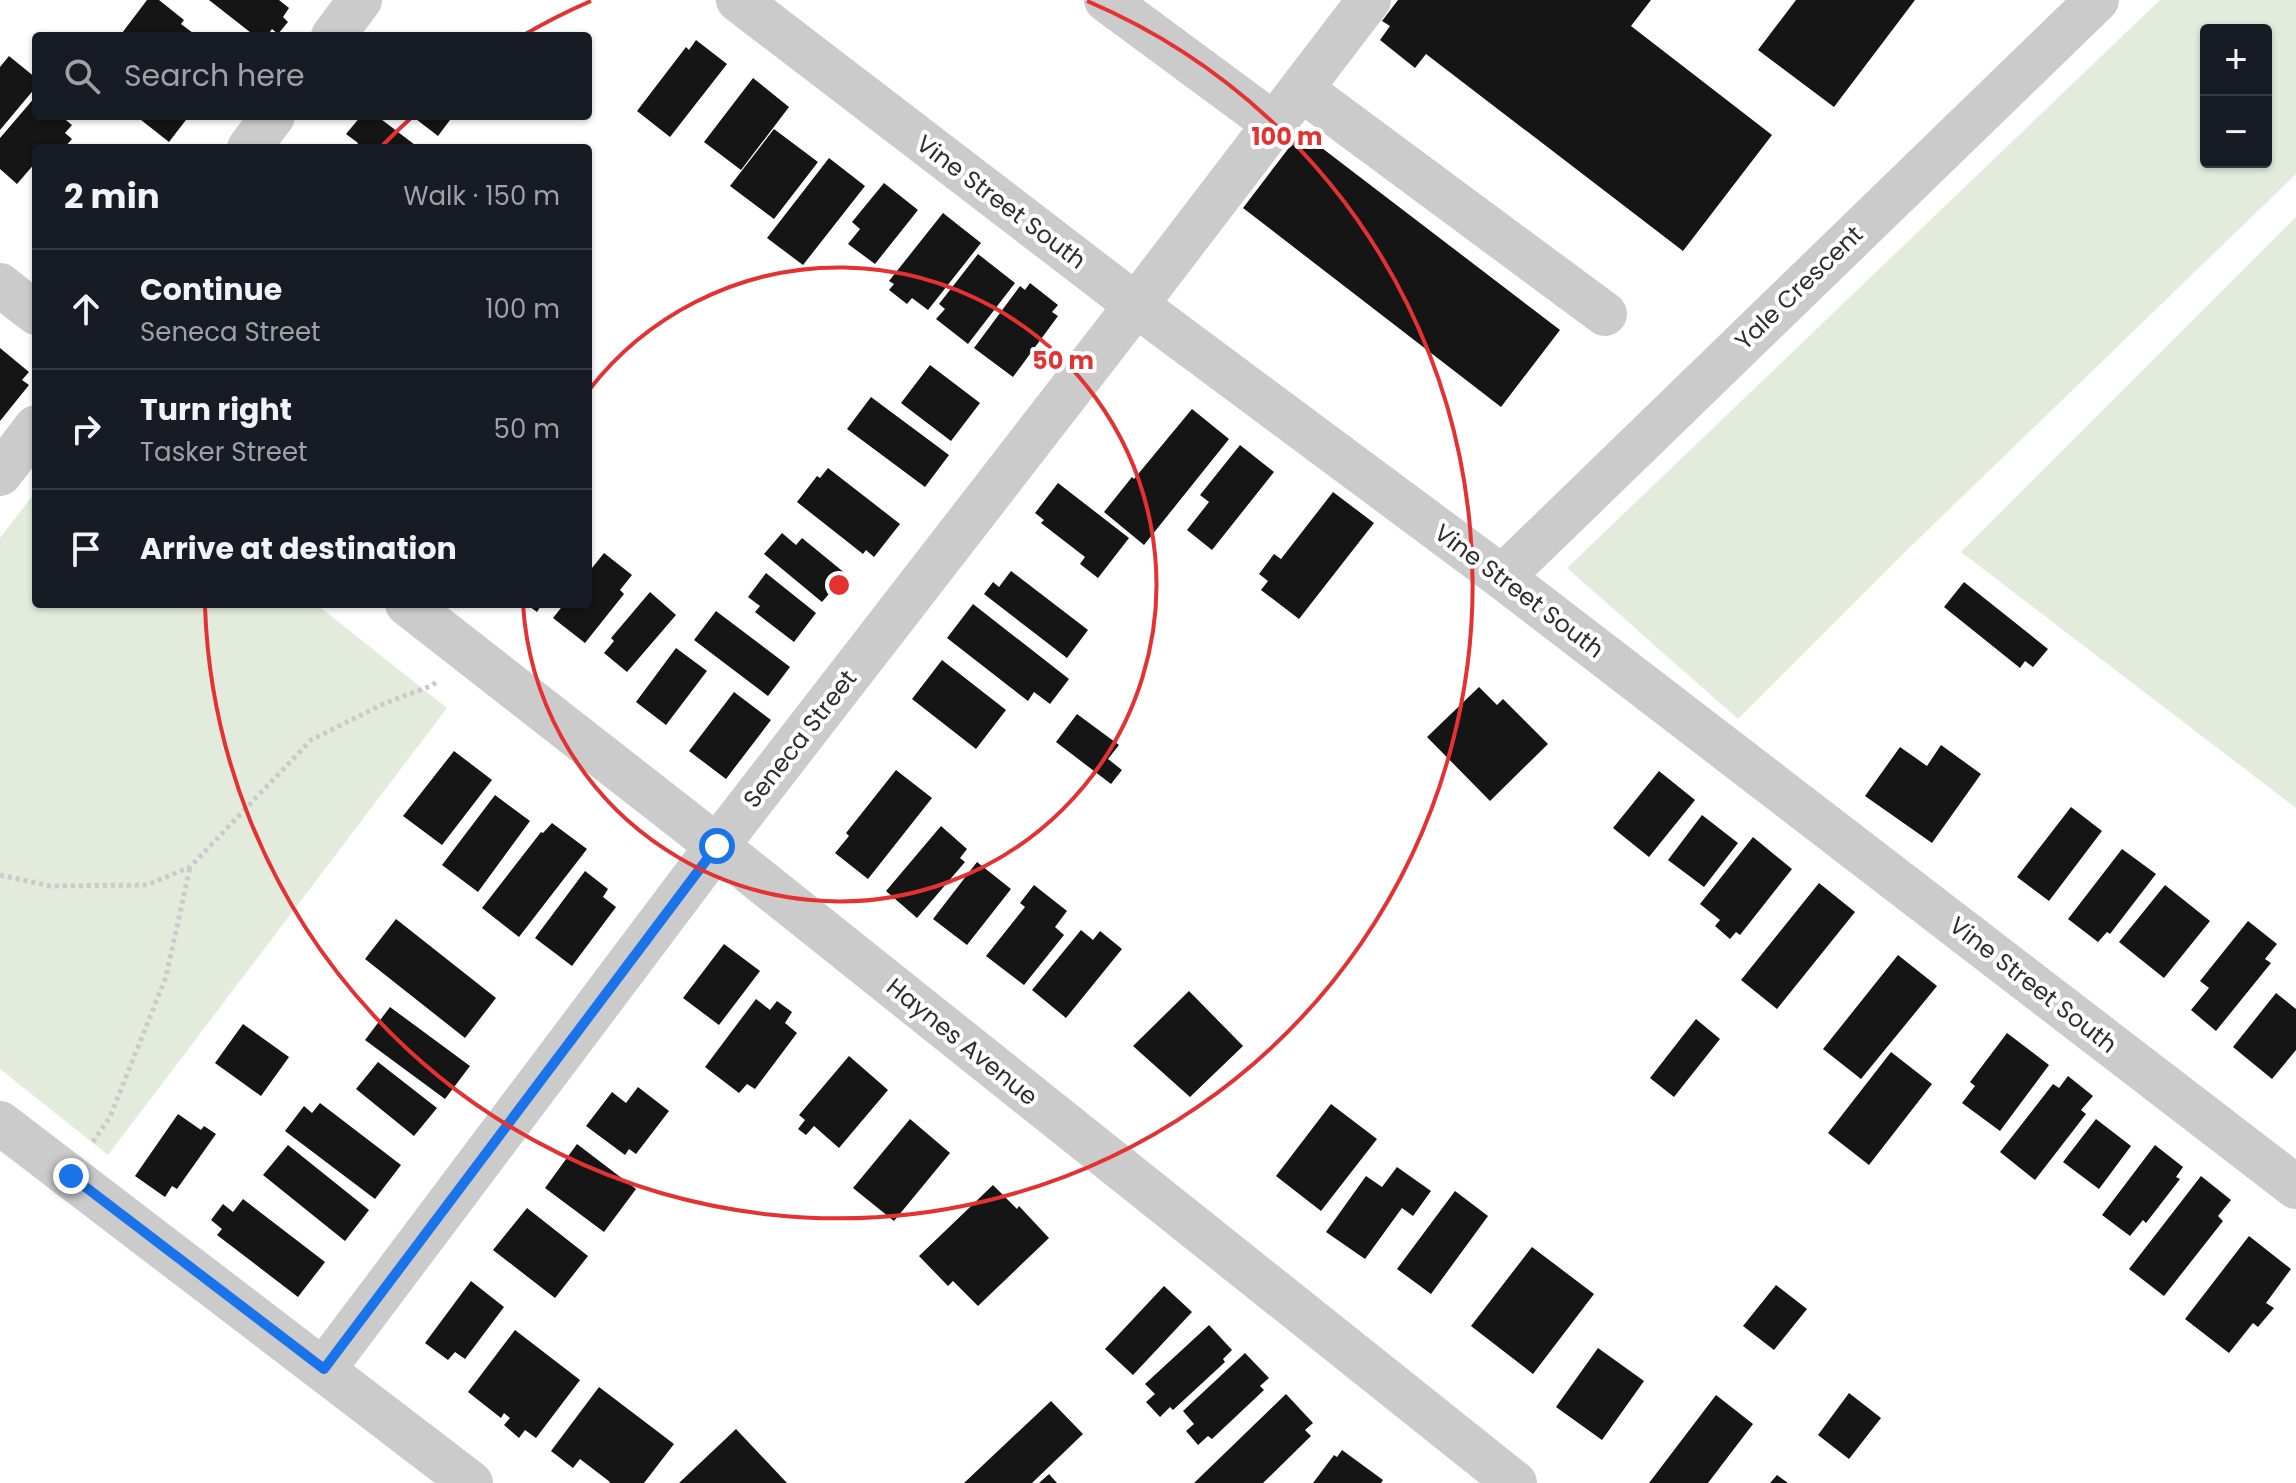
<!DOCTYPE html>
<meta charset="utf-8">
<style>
body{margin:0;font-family:Poppins,sans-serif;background:#242831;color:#f1f3f6}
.controls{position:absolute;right:24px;top:24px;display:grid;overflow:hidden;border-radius:8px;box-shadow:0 2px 6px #0004}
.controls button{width:72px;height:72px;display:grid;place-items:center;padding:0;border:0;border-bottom:2px solid #363941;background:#171b24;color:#f1f3f6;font:40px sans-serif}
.stop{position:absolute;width:24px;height:24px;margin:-18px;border:6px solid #1a73e8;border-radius:50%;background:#fff}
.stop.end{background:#1a73e8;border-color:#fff;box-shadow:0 2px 8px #0008}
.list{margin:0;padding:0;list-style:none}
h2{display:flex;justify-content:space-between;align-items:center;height:104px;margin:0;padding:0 32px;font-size:34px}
h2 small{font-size:26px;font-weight:400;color:#9ea1a6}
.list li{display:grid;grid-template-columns:52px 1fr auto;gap:24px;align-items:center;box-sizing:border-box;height:120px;padding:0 32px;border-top:2px solid #363941}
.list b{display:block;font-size:30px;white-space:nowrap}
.list p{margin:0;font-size:26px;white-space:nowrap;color:#9ea1a6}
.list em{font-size:26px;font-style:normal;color:#9ea1a6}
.icon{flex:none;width:44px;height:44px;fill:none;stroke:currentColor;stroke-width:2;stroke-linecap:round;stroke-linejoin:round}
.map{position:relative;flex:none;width:2296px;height:1483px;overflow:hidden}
.search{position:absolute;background:#171b24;box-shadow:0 2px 6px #0004;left:32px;top:32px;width:560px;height:88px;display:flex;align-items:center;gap:20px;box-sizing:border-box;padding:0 28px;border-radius:8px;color:#9ea1a6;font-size:30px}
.panel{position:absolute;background:#171b24;box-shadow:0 2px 6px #0004;left:32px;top:144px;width:560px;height:464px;border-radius:8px}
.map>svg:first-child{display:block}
.green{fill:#e3ecdc;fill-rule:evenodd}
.building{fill:#151515}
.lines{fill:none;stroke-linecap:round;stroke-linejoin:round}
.path{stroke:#cbcbcb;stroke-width:5;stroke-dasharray:4 4;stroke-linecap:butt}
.minor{stroke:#cbcbcb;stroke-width:44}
.route{stroke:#1a73e8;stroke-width:10}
.ring{fill:none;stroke:#e43233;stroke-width:4}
.labels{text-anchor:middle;stroke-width:8;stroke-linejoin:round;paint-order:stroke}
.street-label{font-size:24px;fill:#2e2e2e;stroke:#fff}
.centre{fill:#e43233;stroke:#fff;stroke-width:4}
.ring-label{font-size:24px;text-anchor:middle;font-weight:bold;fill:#e43233;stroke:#fff;stroke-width:8;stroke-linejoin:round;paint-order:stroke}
</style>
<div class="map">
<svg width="2296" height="1483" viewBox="0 0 2296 1483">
<rect width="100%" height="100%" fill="#fff"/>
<path class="green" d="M2160 0H2296V174L1906 551 1738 719 1567 568ZM2266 30V162H2206V30Z
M2296 217V808L1961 552Z
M36 491V604H316L447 708 108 1155 0 1069V538Z"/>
<path class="building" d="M147 0H159L184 20 181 24 197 36H127L122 33Z
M209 0H279L289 8 283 17 288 22 278 34 272 29 267 36H255Z
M1398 0H1651L1631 26 1772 135 1683 251 1426 54 1415 68 1380 40 1390 26 1382 21Z
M1796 0H1915L1834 107 1758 50Z
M696 40 727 64 670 137 637 111 686 47 689 50Z
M9 56 36 78V87L0 130V67Z
M753 78 789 107 741 170 704 142Z
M36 96V116H61L72 125 65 133 72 139 64 148H36V162L17 184 0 169V138Z
M136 116H189L169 142Z
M361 116H377L419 148H355L358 143 346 134Z
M412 116H453L438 136Z
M774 129 818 162 774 219 730 186Z
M1301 132 1560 330 1501 407 1243 208Z
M829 158 865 186 803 265 767 238Z
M884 183 918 210 875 264 848 244 860 229 852 222Z
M943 213 981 243 928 310 912 298 907 304 889 290 894 284 889 281Z
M978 254 1015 283 968 344 936 319 945 309 939 304Z
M1030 283 1058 305 1052 312 1058 316 1013 377 974 348 1020 286 1025 290Z
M0 348 29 372 22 380 29 385 0 421Z
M930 365 980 403 951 441 901 403Z
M871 397 949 455 925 487 847 429Z
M1192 409 1229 439 1144 545 1104 512 1132 477 1134 479Z
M1240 445 1274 472 1212 550 1187 530 1209 502 1200 495Z
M828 468 900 524 874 557 866 550 863 554 797 502 817 476 820 478Z
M1058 483 1129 538 1098 578 1080 564 1085 557 1041 523 1044 520 1035 513Z
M1333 492 1374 523 1299 619 1261 590 1268 581 1259 574 1274 554 1281 559Z
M782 533 796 545 802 538 846 574 822 602 764 554Z
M604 553 632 575 620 590 624 594 585 643 553 618 564 604H588V573Z
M1011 571 1088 630 1067 658 984 594 993 582 999 587Z
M766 573 816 613 794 642 755 612 760 606 748 597Z
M1964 582 2048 649 2033 667 2025 661 2020 668 1944 607Z
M650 592 676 615 627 672 604 653 614 641 611 638Z
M526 604H542L537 612Z
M973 604 1069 679 1050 704 1034 692 1028 701 947 638Z
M716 611 790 667 768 696 694 640Z
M676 648 707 671 666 725 636 702Z
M942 660 1006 710 976 749 912 699Z
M1479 687 1497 705 1503 699 1548 744 1490 801 1427 737Z
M734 692 771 720 726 779 689 751Z
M1077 714 1119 745 1108 759 1122 770 1111 784 1056 742Z
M1941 745 1981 774 1932 843 1865 796 1900 747 1927 766Z
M454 751 492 780 442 845 403 816Z
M896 770 932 798 868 879 835 853 849 836 846 833Z
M1659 771 1695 800 1649 857 1613 828Z
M495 795 530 821 478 892 442 865Z
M2071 807 2102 831 2049 901 2017 877Z
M1702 815 1738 843 1704 887 1668 860Z
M552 823 587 849 519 937 482 908 541 832 543 833Z
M941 826 967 849 960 858 965 862 917 918 886 891Z
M1753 837 1792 869 1740 935 1736 932 1730 939 1715 926 1720 920 1700 904Z
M2122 849 2156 874 2110 934 2107 932 2098 942 2068 919Z
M977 862 1011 889 967 945 933 919Z
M585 871 608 889 603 897 616 907 572 966 535 938Z
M1819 883 1855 912 1777 1009 1741 980Z
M1034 885 1067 911 1055 927 1064 935 1024 985 986 956 1025 907 1020 903Z
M2165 885 2210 921 2164 978 2119 942Z
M396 919 496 998 465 1038 365 959Z
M2248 921 2277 944 2265 959 2271 963 2216 1031 2191 1010 2209 988 2200 981Z
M1081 930 1093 940 1100 931 1122 949 1066 1018 1032 990Z
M724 944 760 971 719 1025 683 998Z
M1898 955 1937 986 1861 1079 1823 1049Z
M1189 991 1243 1046 1190 1097 1133 1046Z
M2276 993 2296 1009V1050L2272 1079 2233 1047Z
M756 999 770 1010 777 1001 792 1012 785 1023 797 1033 755 1089 747 1084 739 1093 705 1067Z
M390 1007 470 1066 445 1099 365 1040Z
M1696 1019 1720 1039 1674 1097 1650 1078Z
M243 1024 289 1057 261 1096 215 1063Z
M2007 1033 2049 1065 2000 1131 1962 1103 1975 1086 1970 1082Z
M1891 1052 1932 1084 1869 1165 1828 1133Z
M849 1056 888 1090 839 1148 814 1126 806 1135 798 1129 805 1120 799 1115Z
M378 1062 437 1108 414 1136 356 1089Z
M2068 1076 2093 1096 2081 1110 2086 1114 2035 1180 2000 1152 2053 1084 2059 1088Z
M638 1087 669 1111 636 1154 629 1149 625 1155 586 1126 612 1092 626 1103Z
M320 1103 401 1165 375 1199 285 1131 304 1106 312 1113Z
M1331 1104 1377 1139 1321 1211 1276 1176Z
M178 1114 201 1130 204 1126 216 1134 177 1189 172 1186 165 1197 135 1176Z
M910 1119 950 1153 894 1221 853 1188Z
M2096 1119 2131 1146 2099 1189 2063 1162Z
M577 1144 636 1189 604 1232 545 1188Z
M288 1145 369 1210 345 1241 263 1175Z
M2155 1145 2183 1167 2176 1177 2180 1179 2146 1223 2143 1220 2130 1236 2102 1215Z
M1397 1167 1431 1191 1413 1216 1402 1208 1365 1259 1326 1232 1366 1176 1382 1187Z
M2201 1176 2231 1200 2218 1216 2223 1221 2164 1296 2129 1269Z
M993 1185 1017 1209 1019 1206 1049 1238 978 1306 953 1281 948 1286 919 1256Z
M1455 1191 1488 1216 1431 1294 1397 1269Z
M243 1199 325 1262 298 1297 217 1235 222 1229 211 1220 223 1204 233 1212Z
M527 1208 588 1256 555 1298 493 1250Z
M2249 1236 2291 1269 2266 1303 2274 1308 2258 1327 2253 1323 2229 1353 2185 1319Z
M1532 1247 1594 1294 1533 1374 1471 1326Z
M471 1281 504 1307 465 1359 455 1352 448 1360 425 1343Z
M1776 1285 1807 1309 1774 1350 1743 1326Z
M1164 1286 1192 1312 1133 1375 1105 1349Z
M1209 1325 1232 1350 1223 1359 1225 1362 1173 1410 1170 1407 1160 1417 1146 1402 1155 1394 1145 1384Z
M515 1330 580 1380 536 1438 525 1430 519 1438 504 1425 510 1418 504 1413 501 1418 468 1392Z
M1598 1348 1644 1381 1602 1440 1556 1407Z
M1245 1353 1269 1378 1260 1386 1264 1390 1212 1439 1208 1436 1198 1445 1186 1431 1194 1424 1183 1411Z
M599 1387 674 1444 644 1483H609L610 1482 580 1459 573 1468 551 1451Z
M1849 1393 1881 1418 1849 1459 1818 1435Z
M1286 1394 1313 1423 1305 1430 1311 1436 1263 1483H1194Z
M1716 1395 1753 1424 1708 1483H1649Z
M1051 1401 1083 1434 1032 1483H964Z
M736 1429 787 1483H679Z
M1342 1450 1383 1480 1381 1483H1313L1334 1455 1337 1457Z
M1049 1474 1057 1483H1039Z
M1777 1475 1788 1483H1770Z"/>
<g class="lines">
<path class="path" d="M0 875 50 886 147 885 190 867 311 740 385 703 431 686 438 681
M93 1142 110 1117 166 977 190 867"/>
<path class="minor" d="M738 0 1136 305 1502 577 2296 1187
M1106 0 1274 124
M333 36 360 0
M1301 89 1605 314
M249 148 273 116
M0 285 36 313
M0 474 36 427
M1502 577 2097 0
M407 604 717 846 1515 1483
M0 1123 471 1483
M324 1369 717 846 1136 305 1369 0"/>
</g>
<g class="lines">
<path class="route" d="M71 1176 324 1369 717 846"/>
</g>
<g class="ring">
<path d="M589 390A317 317 0 1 1 523 604"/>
<path d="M383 145A634 634 0 0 1 411 118M522 36A634 634 0 0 1 591 1M1087 1A634 634 0 1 1 205 607"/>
</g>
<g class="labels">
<g class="street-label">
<text transform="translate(1001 202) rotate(37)" y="8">Vine Street South</text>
<text transform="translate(1799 288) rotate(-44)" y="8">Yale Crescent</text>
<text transform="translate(1519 591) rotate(37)" y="8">Vine Street South</text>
<text transform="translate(800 739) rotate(-52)" y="8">Seneca Street</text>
<text transform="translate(2033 985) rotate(38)" y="8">Vine Street South</text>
<text transform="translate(962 1042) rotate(39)" y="8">Haynes Avenue</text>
</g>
</g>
<circle cx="839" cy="585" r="12" class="centre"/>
<g class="ring-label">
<text x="1287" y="145">100 m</text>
<text x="1063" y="369">50 m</text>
</g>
</svg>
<div class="controls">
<button>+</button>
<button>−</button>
</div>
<div class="stop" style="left:717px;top:846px"></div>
<div class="stop end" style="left:71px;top:1176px"></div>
<div class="search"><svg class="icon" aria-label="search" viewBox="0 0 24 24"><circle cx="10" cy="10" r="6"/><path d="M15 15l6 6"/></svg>Search here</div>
<section class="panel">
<h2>2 min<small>Walk · 150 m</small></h2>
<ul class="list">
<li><svg class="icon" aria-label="ahead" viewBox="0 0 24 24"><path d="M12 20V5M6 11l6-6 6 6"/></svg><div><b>Continue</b><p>Seneca Street</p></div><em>100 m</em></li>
<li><svg class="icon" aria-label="right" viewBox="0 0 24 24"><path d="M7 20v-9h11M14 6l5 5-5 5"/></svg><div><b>Turn right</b><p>Tasker Street</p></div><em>50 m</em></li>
<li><svg class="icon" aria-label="arrive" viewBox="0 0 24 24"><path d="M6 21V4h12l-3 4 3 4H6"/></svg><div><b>Arrive at destination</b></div></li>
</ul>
</section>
</div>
